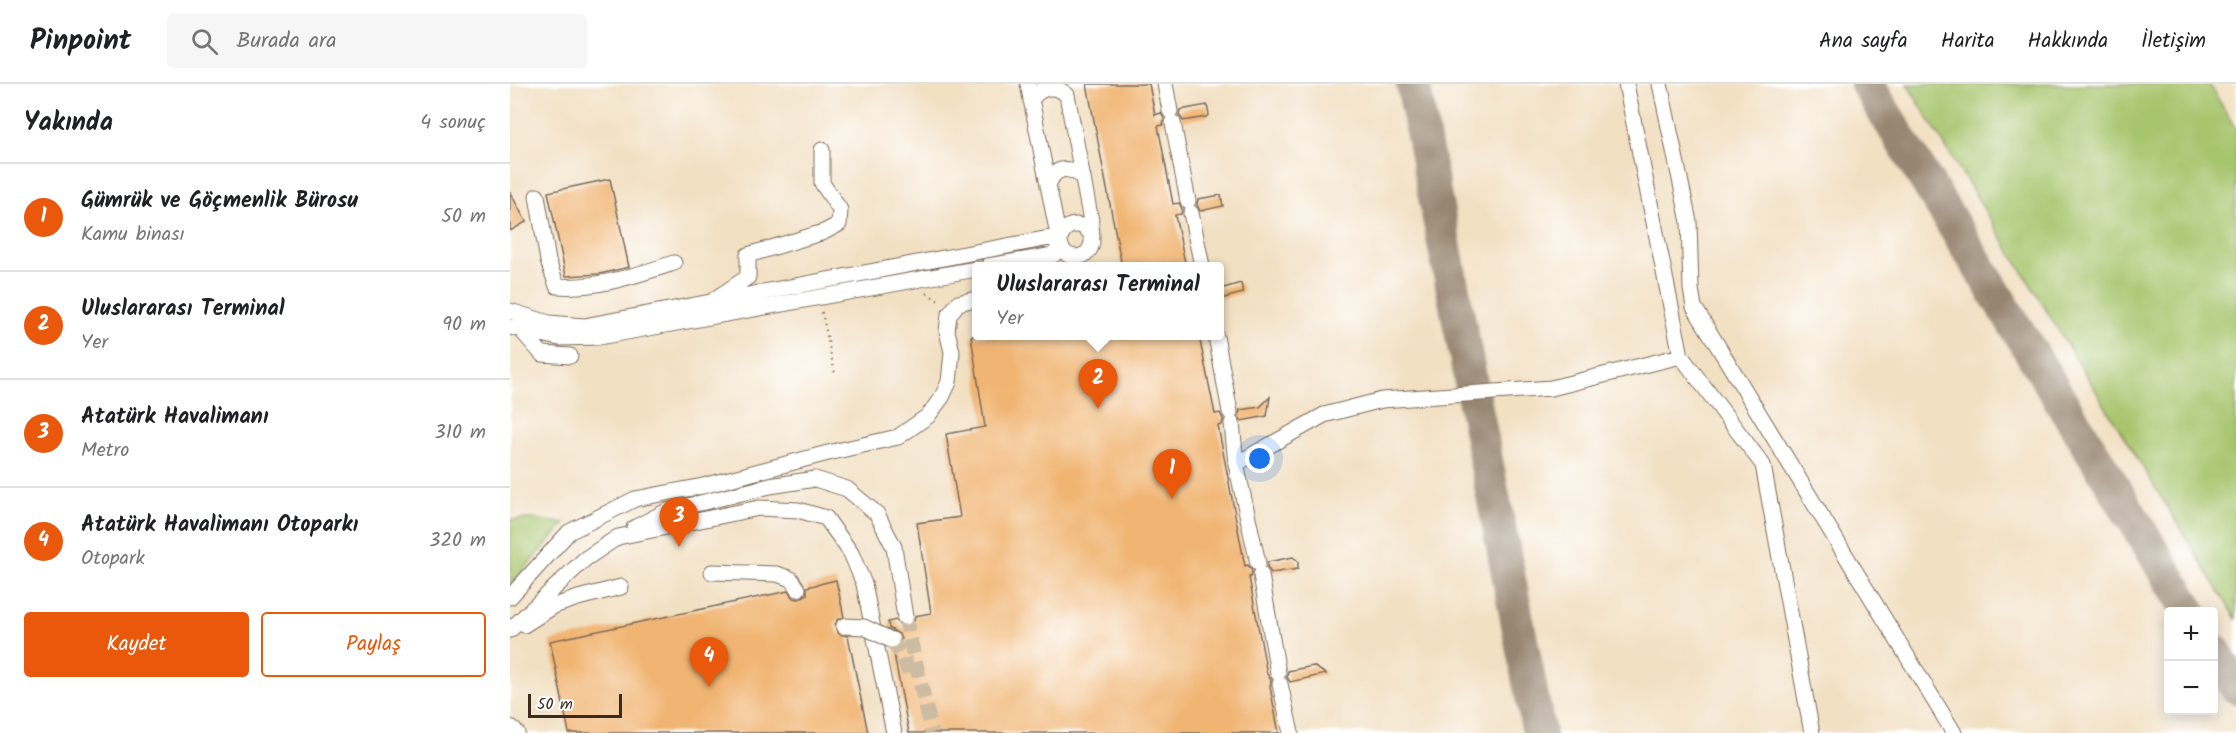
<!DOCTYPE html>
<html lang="tr">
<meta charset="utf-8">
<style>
body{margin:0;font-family:Kalam,sans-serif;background:#f6f6f6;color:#202124}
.controls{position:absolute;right:18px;bottom:18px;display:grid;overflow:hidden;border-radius:6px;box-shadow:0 3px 15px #0003}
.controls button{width:54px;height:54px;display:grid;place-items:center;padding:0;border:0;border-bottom:2px solid #e0e0e0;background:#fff;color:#202124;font:30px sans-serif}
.scale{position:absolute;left:18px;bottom:15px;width:94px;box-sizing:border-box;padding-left:6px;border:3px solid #3b2a1e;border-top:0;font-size:16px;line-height:21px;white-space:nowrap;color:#3b2a1e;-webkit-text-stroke:4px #fff;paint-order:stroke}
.you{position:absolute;left:750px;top:375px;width:21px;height:21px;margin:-15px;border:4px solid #fff;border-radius:50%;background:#1a73e8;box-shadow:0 0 0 9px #1a73e833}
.badge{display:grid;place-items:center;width:39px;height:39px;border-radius:50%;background:#ea580c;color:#fff;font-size:20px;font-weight:700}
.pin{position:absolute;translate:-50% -50px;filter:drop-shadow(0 2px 3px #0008)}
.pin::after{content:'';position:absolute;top:32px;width:21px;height:18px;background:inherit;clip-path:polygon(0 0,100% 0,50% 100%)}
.popup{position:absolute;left:462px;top:178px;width:252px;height:78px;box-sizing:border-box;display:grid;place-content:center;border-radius:6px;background:#fff;filter:drop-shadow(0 2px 4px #0005);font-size:20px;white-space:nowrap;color:#757577}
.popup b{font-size:22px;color:#202124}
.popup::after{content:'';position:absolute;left:50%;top:100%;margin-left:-12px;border:12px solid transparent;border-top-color:#fff}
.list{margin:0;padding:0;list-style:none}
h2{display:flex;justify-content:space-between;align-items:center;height:78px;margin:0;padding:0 24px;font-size:26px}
h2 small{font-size:20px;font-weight:400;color:#757577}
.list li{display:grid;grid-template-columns:39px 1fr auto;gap:18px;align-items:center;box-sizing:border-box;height:108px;padding:0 24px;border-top:2px solid #e0e0e0}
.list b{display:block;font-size:22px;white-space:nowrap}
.list p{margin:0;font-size:20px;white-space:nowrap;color:#757577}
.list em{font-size:20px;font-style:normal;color:#757577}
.actions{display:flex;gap:12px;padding:18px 24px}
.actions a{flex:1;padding:14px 0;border:2px solid #ea580c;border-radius:6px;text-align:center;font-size:21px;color:#ea580c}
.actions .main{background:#ea580c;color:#fff}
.icon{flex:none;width:33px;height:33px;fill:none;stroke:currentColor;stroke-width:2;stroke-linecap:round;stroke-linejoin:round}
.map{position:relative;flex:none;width:1726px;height:649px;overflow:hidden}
header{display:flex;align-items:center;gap:36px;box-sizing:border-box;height:84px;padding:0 30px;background:#fff;border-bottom:2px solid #e0e0e0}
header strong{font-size:28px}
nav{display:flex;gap:33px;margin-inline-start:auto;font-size:21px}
.search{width:420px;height:54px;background:#f6f6f6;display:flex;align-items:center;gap:15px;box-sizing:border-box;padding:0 21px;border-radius:6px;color:#757577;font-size:22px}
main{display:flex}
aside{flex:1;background:#fff}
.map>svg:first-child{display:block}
.green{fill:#a7c56d;stroke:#717846;stroke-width:1.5}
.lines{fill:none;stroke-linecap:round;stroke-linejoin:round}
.taxiway{stroke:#968570;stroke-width:34}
.building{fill:#f1b573}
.minor-tunnel{stroke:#cdbca2;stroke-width:15;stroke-dasharray:15 8;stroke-linecap:butt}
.minor-casing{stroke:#7b6a58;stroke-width:17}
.path{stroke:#7b6a58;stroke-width:2;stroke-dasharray:1.5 4.5;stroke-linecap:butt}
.minor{stroke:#fff;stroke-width:15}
.minor-bridge-casing{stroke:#7b6a58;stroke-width:17;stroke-linecap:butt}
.minor-bridge{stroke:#fff;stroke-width:15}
</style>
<header>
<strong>Pinpoint</strong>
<div class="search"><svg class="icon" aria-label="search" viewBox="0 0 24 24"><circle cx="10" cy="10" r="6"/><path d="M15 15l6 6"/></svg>Burada ara</div>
<nav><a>Ana sayfa</a><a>Harita</a><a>Hakkında</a><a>İletişim</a></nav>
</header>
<main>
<aside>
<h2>Yakında<small>4 sonuç</small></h2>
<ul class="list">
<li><span class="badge">1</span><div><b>Gümrük ve Göçmenlik Bürosu</b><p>Kamu binası</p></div><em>50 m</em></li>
<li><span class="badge">2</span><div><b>Uluslararası Terminal</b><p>Yer</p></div><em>90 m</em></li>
<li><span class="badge">3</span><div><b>Atatürk Havalimanı</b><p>Metro</p></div><em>310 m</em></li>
<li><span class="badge">4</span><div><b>Atatürk Havalimanı Otoparkı</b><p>Otopark</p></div><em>320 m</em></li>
</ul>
<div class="actions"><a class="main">Kaydet</a><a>Paylaş</a></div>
</aside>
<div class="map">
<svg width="1726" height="649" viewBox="0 0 1726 649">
<rect width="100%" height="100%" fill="#fff"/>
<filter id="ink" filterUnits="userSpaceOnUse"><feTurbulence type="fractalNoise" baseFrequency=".0167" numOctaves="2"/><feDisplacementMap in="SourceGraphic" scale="12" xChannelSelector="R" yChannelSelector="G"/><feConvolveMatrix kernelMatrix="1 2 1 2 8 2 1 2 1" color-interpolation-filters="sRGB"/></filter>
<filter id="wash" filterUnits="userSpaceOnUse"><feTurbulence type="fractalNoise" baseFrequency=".008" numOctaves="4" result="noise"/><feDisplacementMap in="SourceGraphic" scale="24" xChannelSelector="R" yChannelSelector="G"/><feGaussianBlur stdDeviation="1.35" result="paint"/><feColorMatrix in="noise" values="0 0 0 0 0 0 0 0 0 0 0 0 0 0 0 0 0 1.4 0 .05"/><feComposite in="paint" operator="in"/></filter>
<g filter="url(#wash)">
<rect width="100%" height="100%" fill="#f2e0c3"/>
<path class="green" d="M1397 0H1699L1726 45V535Z
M20 435 55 439 0 502V436Z"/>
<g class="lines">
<path class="taxiway" d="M903 0 1029 649
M1357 0 1680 528
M1704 566 1726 603"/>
</g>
<g id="blocks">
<path class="building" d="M577 0H639L645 31 651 29 654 35 653 41 648 42 663 120 669 119 672 125 671 130 665 131 676 183H612Z
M697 21 699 31 696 33 673 37 669 31 670 26Z
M100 95 119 183 90 190 56 192 38 108Z
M0 108 16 138 0 147Z
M711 111 713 122 690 127 687 121 688 115Z
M731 199 733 209 710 215V205Z
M461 252H689L705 330 710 329 713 335 712 341 708 342 735 482 738 481 742 487 741 493H739L757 590 761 596 760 603 769 649H399L383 565 389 561 391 555 389 550 379 544 378 538 386 536 391 542H397L404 537 405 532 421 529 407 439 450 433 436 350 475 343Z
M760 313 757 332 731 337 729 332 730 326 750 323Z
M783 473 788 477V485L761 489 757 483 758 478Z
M326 496 334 533 327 536 325 542 329 550 338 552 358 649H59L40 557 278 507 283 514 289 515 297 510V503Z
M803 582 816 590 780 598 777 593 778 587Z"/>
</g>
</g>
<g filter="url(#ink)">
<use href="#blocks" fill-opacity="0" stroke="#7b6a58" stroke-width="1.5"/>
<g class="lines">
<path class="minor-tunnel" d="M395 533 422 649
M381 556 393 572 399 589"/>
<defs>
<path id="minor" d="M655 0 660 27
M1116 0 1171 272 1253 381 1302 649
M1150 0 1179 138 1181 205 1184 223 1444 649
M521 17C529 2 545 0 557 11L581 137 582 153
M663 39 678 117
M538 102C544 83 557 81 573 93
M27 112 38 177 47 202C86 205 127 191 164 179
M681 129 692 182
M550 157a16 16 0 1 1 32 0a16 16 0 1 1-32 0Z
M478 182 544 171 550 161 518 0
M205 215 238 193V171L314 148 329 140 330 126 312 99V66
M0 227 39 239 74 242 545 153 550 161
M0 243 49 254 89 253 466 185
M11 246 32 270 60 272
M706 252 720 328
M722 339 726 380 748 479
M726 380 814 331 872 316 1041 304 1171 272
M124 444 157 427 260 402 305 395
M202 488 267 490 281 495 288 505
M751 491 768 589
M0 513 59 448 125 415 193 402 318 369 388 353 418 332 432 313 439 298 442 268 437 247 439 231 448 219 466 215
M14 541 44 522 68 514 111 503
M0 546 75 475 108 453 249 424 288 426 316 434 341 469 354 500 384 649
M770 600 781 649
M0 643 7 649"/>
</defs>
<use href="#minor" class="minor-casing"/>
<path class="path" d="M417 209 432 219
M312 228 325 290"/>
<use href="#minor" class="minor"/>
<defs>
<path id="minor-bridge" d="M305 395 337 405 367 430 384 463 395 533
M335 542 354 543 381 556"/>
</defs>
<use href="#minor-bridge" class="minor-bridge-casing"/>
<use href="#minor-bridge" class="minor-bridge"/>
</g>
</g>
</svg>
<div class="controls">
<button>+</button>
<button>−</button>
</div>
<div class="scale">50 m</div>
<div class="you"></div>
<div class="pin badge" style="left:662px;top:415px">1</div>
<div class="pin badge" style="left:588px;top:325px">2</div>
<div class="popup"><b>Uluslararası Terminal</b>Yer</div>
<div class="pin badge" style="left:169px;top:463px">3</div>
<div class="pin badge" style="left:199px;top:603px">4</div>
</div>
</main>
